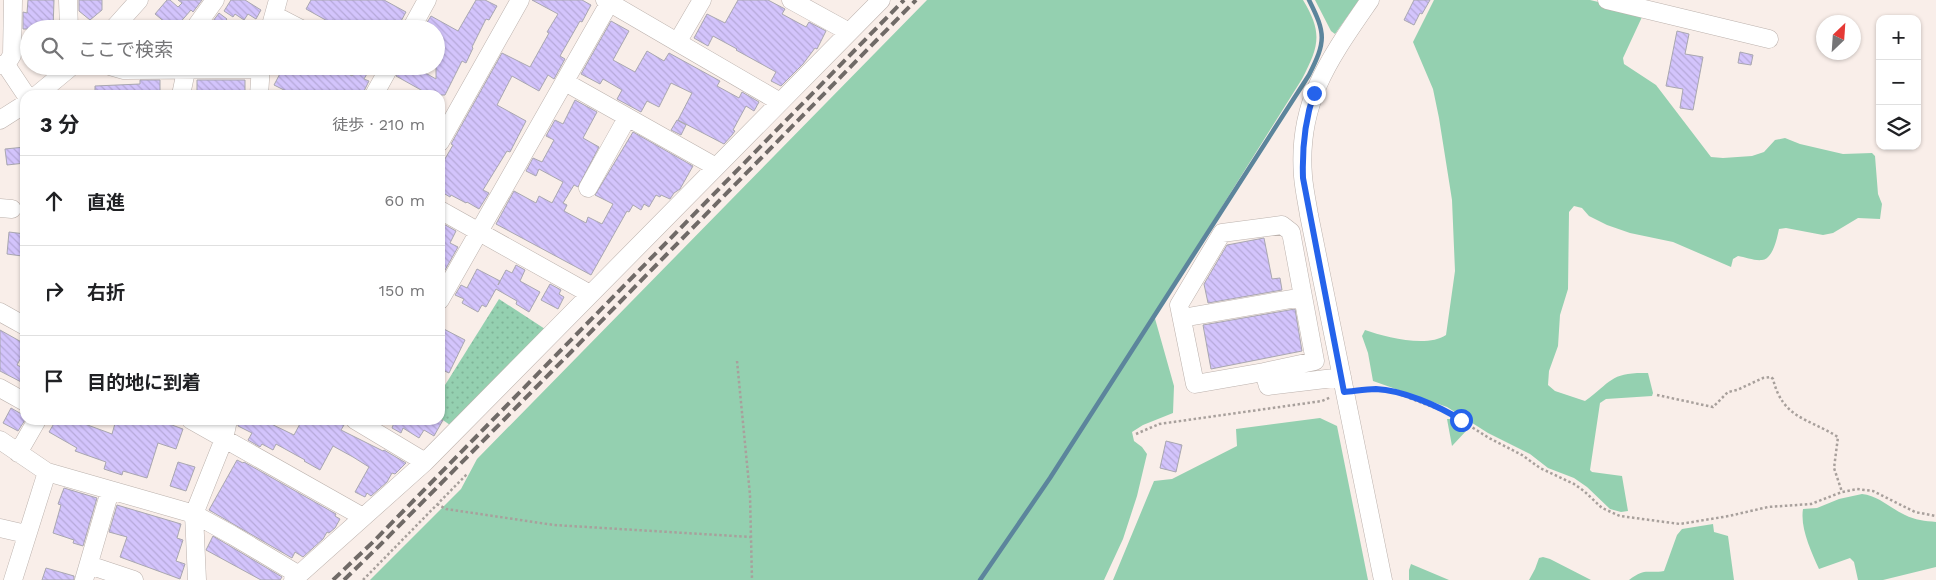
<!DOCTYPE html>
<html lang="ja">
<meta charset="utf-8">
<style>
body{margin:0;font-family:"Work Sans","Noto Sans JP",sans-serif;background:#f6f6f6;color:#202124}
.controls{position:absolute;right:15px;top:15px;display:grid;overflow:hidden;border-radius:10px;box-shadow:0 1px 4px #0004}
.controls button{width:45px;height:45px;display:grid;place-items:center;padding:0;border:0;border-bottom:1px solid #e0e0e0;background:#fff;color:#202124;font:25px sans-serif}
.compass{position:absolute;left:1816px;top:15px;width:45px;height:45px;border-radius:50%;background:#fff;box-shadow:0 1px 4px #0004;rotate:25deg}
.stop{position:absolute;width:15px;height:15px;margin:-11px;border:4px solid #2563eb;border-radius:50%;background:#fff}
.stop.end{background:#2563eb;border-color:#fff;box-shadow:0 1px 5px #0008}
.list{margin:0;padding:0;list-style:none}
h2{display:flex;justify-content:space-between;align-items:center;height:65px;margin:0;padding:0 20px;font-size:21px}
h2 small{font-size:16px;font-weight:400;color:#757577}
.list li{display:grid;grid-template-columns:32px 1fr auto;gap:15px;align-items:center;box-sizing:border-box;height:90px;padding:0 20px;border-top:1px solid #e0e0e0}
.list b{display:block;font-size:19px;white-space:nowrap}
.list em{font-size:16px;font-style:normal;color:#757577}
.icon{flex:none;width:28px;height:28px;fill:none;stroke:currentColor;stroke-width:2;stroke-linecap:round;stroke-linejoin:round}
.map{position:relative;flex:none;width:1936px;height:580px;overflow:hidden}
.search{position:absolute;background:#fff;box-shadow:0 1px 4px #0004;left:20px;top:20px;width:425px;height:55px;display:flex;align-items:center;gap:12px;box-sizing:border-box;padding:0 18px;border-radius:28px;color:#757577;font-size:19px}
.panel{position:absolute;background:#fff;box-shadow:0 1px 4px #0004;left:20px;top:90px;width:425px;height:335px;border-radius:15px}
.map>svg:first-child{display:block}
.grass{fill:#94d0b0}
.park{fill:url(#park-dots)}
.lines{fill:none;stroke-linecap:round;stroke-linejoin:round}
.stream{stroke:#5c859c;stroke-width:4.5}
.building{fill:url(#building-back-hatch);stroke:#a9a7b0}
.minor-casing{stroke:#bcb2ad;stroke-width:19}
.path{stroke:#a8a09c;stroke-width:2.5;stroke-dasharray:2.5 2.5;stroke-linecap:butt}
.minor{stroke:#fff;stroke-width:18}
.rail{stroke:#706a67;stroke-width:4;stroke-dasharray:10 5;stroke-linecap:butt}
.route{stroke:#2563eb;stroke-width:6}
</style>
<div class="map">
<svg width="1936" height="580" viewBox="0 0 1936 580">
<defs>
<pattern id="park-dots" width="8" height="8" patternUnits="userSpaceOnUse" patternTransform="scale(1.25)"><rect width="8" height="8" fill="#94d0b0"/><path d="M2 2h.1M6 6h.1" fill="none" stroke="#80b398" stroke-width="1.8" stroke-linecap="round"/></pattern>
<pattern id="building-back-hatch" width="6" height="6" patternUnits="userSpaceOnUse" patternTransform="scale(1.25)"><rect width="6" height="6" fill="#d3c4fc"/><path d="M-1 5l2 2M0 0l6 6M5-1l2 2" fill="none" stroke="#b6a9d9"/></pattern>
</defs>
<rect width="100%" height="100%" fill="#f9eee9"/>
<path class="grass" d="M927 0H1303C1323 33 1319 46 1302 79L1154 315 1174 386 1173 413 1143 425 1132 432 1134 441 1142 447 1147 454 1137 496 1123 539 1104 580H370L461 489 477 459Z
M1315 0H1359L1335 34 1331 31Z
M1434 0H1590L1641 12 1642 17 1623 58 1624 64 1656 85 1711 157 1723 158 1752 156 1764 152 1775 140 1785 138 1800 144 1843 154 1872 153 1875 156 1878 194 1882 204 1880 219 1858 218 1833 233 1823 235 1786 228 1779 229C1777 238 1773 259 1762 260 1755 261 1745 257 1738 256L1733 259 1731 267 1673 242 1630 233 1607 225 1589 216 1582 208 1574 206 1569 212 1568 289 1560 315 1558 346 1549 371 1548 385 1555 391 1585 401C1612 381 1611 372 1648 373L1653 393 1652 396 1606 399 1600 403 1590 470 1592 472 1622 476 1628 511 1621 512 1610 509 1587 487 1574 478 1548 468 1530 454 1488 433 1447 407 1373 381 1368 353 1362 336 1365 330C1385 337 1427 348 1446 335L1455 271 1452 200 1439 118 1433 89 1413 42Z
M1320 418 1337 426 1368 580H1113L1154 481 1172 479 1237 446 1236 429Z
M1447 419H1450L1467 430 1452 446Z
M1862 494C1879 496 1890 508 1905 515 1915 520 1925 521 1936 522V567L1883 580H1858L1854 562 1850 558 1819 569C1811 551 1800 528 1803 509L1817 508 1839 499Z
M1713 524 1714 532 1728 536 1734 580H1629C1646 567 1646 574 1664 571L1677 535 1682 529Z
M1543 557 1550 559 1591 580H1529L1535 569 1539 558Z
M1411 564 1449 580H1409V570Z"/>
<path class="park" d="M499 299 545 329 450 425 440 418V393Z"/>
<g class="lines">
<path class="stream" d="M980 580 1050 478 1309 75C1326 41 1326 34 1309 0"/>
</g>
<path class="building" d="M28 0H54L53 29H23V12L27 13Z
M79 0H102V10L90 20 79 11Z
M167 0H170L178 7 182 3 178 0H202L193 12 191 10 177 26 174 24 171 27 155 14Z
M231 0H245L261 10 256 19 248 14 244 20 235 14 233 17 224 11Z
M311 0H384L406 12 400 23 395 20 391 29H348L332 20 331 23 306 9Z
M476 0H485L497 6 489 20 486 19 472 47 473 48 466 63 462 61 445 95H430L396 76 402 66H413L436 79V29H423L431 16 458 31Z
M532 0H582L591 5 582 22 580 21 560 56 565 59 554 79 548 75 539 91 512 76 497 105 526 121 510 152 507 151 483 190 489 193 479 209 467 202 466 203 451 195 450 197 440 191V172L444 165 442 164 453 145 451 144 502 53 530 67 549 33 547 32 558 14Z
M738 0H768L785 9 782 14 806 27 809 22 826 31 817 49 815 48 803 64 781 86 771 81 776 72 736 50 737 49 713 36 708 46 694 38 707 14 725 23Z
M1414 0H1430L1422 14 1420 13 1414 25 1404 20Z
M219 13 227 19 219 29H207Z
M611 21 629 31 613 60 635 72 647 51 664 61 669 53 720 81 717 86 739 98 742 92 759 102 754 111 746 106 733 130 735 131 732 135 724 144 678 120 692 93 671 83 659 107 647 101 641 112 617 99 622 90 603 79 600 84 581 74Z
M1677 31 1689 34 1685 54 1703 57 1693 110 1680 108 1683 89 1666 86Z
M1740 52 1753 55 1751 65 1738 63Z
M284 66H334L352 76 357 67 368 72 364 79 369 81 362 95H294L274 85Z
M140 80H160V95H95V86L140 84Z
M197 80H245V95H197Z
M575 100 597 112 583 138 599 147 578 187 574 185 563 203 567 205 564 211 586 223 588 217 602 224 613 204 595 195 633 132 693 166 680 189 674 193 670 199 661 195 660 197 656 195 649 207 644 204 641 210 633 205 629 212 627 211 591 275 496 224 514 191 536 203 539 196 552 203 563 182 539 169 536 176 526 171 533 158 542 162 554 140 546 136 555 120 563 124Z
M677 120 686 125 681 135 671 130Z
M25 147V163L7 165 5 149Z
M440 222 456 231 450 243 458 247 440 279Z
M9 232 25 234 22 256 7 254Z
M1264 238 1272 279 1280 278 1282 290 1208 303 1204 284 1227 245Z
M516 265 525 270 520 281 540 292 529 312 516 304 517 301 496 289 486 307 482 305 478 312 462 303 464 299 455 295 461 285 467 288 477 269 500 281 498 285 506 270 512 273Z
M550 284 561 290 559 294 564 297 558 309 541 300Z
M1295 309 1302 351 1211 369 1203 325Z
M440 327 465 340 449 373 440 369Z
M0 330 25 344V350L17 365 25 369V384L0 371Z
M11 408 25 416V420L18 431 3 423Z
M56 420H74L112 434 116 420H158L183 429 176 449 158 443 147 478 123 471 122 475 104 469 106 462 75 451 77 448 49 432Z
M238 420H263L294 435 302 420H334L344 425 341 430 383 451 384 450 406 463 395 474 392 473 387 482 371 496 367 493 365 497 355 492 369 467 353 457 333 446 320 470 304 461 305 460 276 444 273 450 262 444 260 447 248 440 252 433 238 426Z
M389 420H443L434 436 424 430 419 438 403 428 401 433 392 428 394 423Z
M1166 441 1182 445 1176 472 1160 468Z
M237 460 243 463 244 462 336 514 335 516 340 519 335 528 329 533 327 532 323 539 303 557 295 552 292 558 209 510Z
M178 462 195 467 186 491 170 486Z
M64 488 97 498 83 546 73 543 74 540 53 533 61 505 58 504Z
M117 505 181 524 177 538 183 540 176 561 185 564 180 579 120 557 127 537 109 532Z
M213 536 282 577 280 580H261L206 550Z
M46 568 74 576V580H42Z"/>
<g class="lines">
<defs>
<path id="minor" d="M68 0 69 29
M605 0 780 102
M791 0 849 32
M1370 0C1330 58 1297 102 1303 176 1304 189 1307 202 1309 215L1383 580
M1607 0 1769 39
M274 15 301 29
M113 29 139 0
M194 29 215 0
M270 29 278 0
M411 29 427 0
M678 41 702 0
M0 65H6L12 55 13 0
M6 65 26 95
M110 66 124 70 260 69
M565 82 716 167
M37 95 72 66
M181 95 187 66
M259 95 261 66
M374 95 390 66
M0 120 25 104
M440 142 520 0
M588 188 627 118
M0 208 12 209
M440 210 590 294
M440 300 611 0
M0 312 25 326
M1182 318 1303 297
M1264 372 1315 361 1291 232 1282 225 1222 233 1179 305 1195 384 1264 372 1268 386 1342 377
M0 388 25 402
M191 420 363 517
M355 420 425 462
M0 440 47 472 194 514 232 535 299 575
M18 453 37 420
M0 528 26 534
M89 565 134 580
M13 580 47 472
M84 580 110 491
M197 580 194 514 224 439 228 420
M293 580 425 462 881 0"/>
</defs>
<use href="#minor" class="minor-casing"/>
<path class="path" d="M91 29 99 21
M85 74 94 66
M737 361 750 495 752 580
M1361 390 1377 389 1391 391 1451 414 1489 438 1522 455 1540 468 1574 484 1584 491 1602 508 1620 516 1680 524 1729 516 1768 507 1811 504 1842 492 1857 489 1873 491 1915 512 1936 516
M1657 395 1713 407 1728 392 1737 390 1763 378 1771 377 1773 379C1783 419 1808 418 1838 437L1834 468 1842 492
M1136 434 1159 424 1322 401 1331 397
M437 504 446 509 554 525 751 537
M363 580 468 473"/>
<use href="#minor" class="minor"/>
<path class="rail" d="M333 580 374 541 904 0
M344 580 379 546 572 351 916 0"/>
</g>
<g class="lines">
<path class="route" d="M1314 93C1305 120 1302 149 1303 178L1344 392C1355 391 1366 389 1376 389 1402 390 1439 406 1461 420"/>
</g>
</svg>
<div class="controls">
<button>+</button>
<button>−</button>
<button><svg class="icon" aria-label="layers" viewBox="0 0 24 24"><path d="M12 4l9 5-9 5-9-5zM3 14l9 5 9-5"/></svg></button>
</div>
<svg class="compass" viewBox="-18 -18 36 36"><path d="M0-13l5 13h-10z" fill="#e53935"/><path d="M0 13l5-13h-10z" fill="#757577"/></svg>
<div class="stop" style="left:1461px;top:420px"></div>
<div class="stop end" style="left:1314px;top:93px"></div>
<div class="search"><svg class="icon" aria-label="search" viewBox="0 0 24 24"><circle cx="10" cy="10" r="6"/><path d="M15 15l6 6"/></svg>ここで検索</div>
<section class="panel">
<h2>3 分<small>徒歩 · 210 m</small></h2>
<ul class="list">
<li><svg class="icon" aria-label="ahead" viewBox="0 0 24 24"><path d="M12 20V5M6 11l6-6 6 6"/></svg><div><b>直進</b></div><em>60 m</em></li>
<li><svg class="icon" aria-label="right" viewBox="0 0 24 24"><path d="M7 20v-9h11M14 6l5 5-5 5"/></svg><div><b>右折</b></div><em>150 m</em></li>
<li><svg class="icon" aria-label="arrive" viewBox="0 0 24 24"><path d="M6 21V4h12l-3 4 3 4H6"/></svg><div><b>目的地に到着</b></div></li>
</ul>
</section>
</div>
